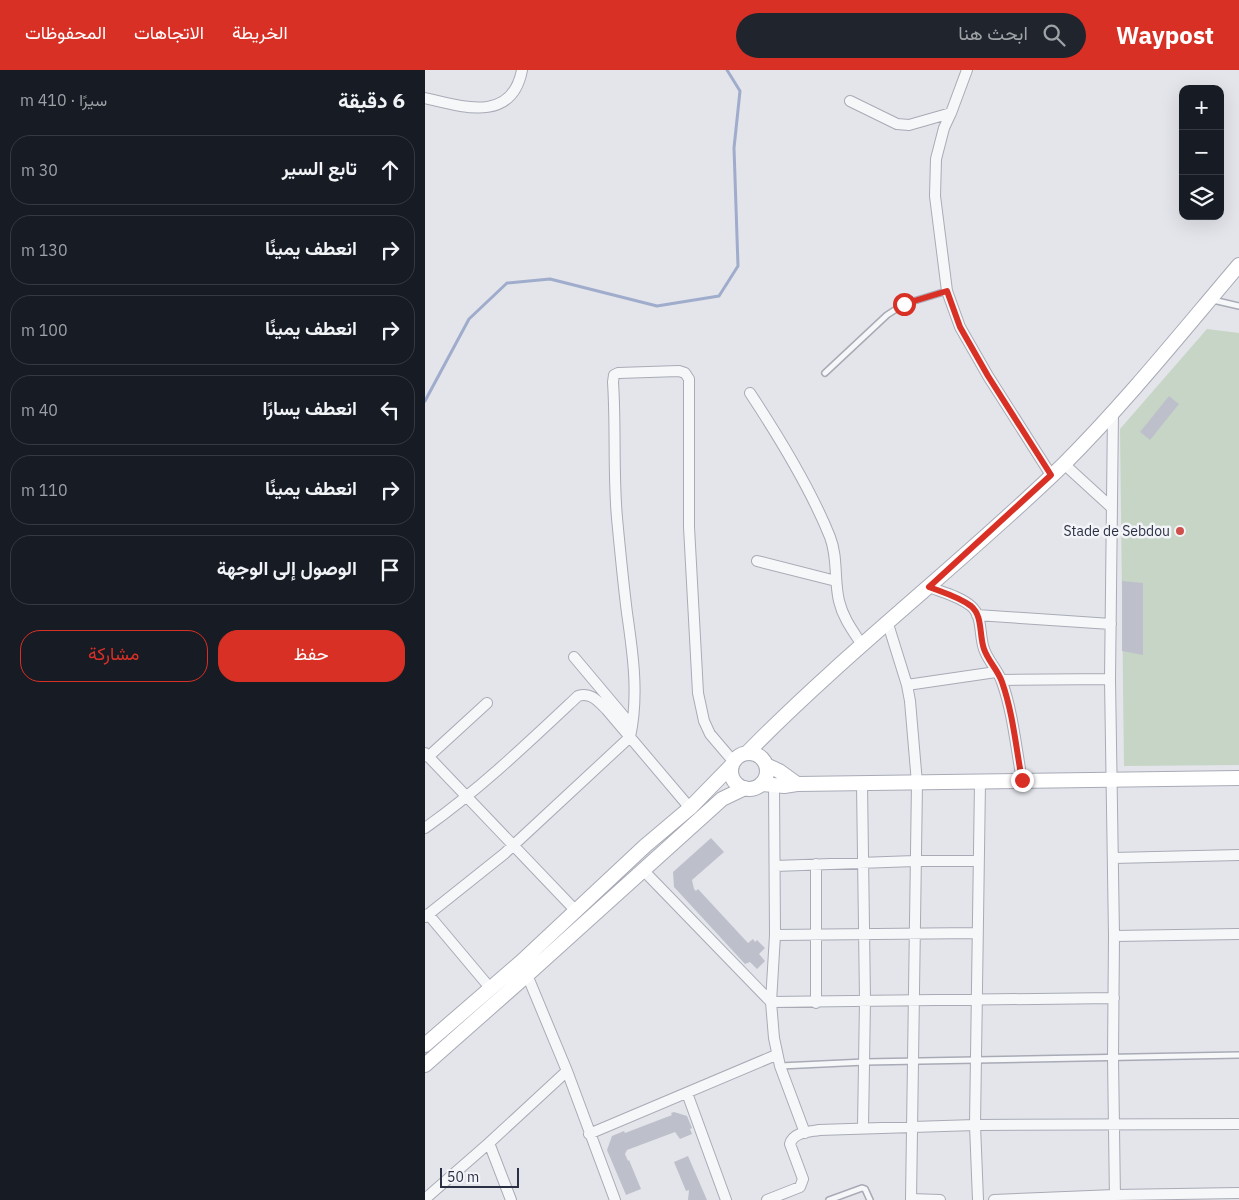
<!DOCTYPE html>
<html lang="ar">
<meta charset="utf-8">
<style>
body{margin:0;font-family:"IBM Plex Sans",Vazirmatn,sans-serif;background:#20242c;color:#f1f3f6;direction:rtl}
.controls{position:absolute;right:15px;top:15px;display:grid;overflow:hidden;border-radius:10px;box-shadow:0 5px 20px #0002}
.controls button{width:45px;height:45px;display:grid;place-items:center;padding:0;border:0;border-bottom:1px solid #363941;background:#171b24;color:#f1f3f6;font:25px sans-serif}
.scale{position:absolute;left:15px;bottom:12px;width:79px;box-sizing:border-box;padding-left:5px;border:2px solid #2b2f44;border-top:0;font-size:14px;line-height:18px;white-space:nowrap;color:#2b2f44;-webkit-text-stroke:4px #f3f4f8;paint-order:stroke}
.stop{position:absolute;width:15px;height:15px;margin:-11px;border:4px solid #d93025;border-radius:50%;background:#fff}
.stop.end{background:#d93025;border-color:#fff;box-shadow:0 1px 5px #0008}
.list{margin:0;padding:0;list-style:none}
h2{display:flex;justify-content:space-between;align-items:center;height:65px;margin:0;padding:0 20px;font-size:21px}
h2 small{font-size:16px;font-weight:400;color:#9ea1a6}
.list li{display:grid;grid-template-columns:32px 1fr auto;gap:15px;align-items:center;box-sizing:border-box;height:70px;margin:0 10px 10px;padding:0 10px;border:1px solid #363941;border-radius:20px}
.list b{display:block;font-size:19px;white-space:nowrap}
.list em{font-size:16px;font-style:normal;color:#9ea1a6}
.actions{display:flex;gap:10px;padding:15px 20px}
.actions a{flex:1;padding:11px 0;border:1px solid #d93025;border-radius:20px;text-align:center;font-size:18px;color:#d93025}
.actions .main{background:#d93025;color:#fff}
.icon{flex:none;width:28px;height:28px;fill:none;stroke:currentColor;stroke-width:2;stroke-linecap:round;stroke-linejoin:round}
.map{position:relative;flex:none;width:814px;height:1130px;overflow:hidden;direction:ltr}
header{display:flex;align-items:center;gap:30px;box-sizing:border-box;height:70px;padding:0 25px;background:#d93025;color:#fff}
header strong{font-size:24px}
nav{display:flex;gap:28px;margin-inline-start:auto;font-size:18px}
.search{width:350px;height:45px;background:#20242c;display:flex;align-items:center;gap:12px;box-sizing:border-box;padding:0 18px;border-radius:28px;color:#9ea1a6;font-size:19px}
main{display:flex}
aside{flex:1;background:#171b24}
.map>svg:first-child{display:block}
.green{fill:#c6d5c5}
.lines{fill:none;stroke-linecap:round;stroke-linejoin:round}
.stream{stroke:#9faccb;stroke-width:3}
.building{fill:#bdc0cb}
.lane-casing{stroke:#a8abb6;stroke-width:8}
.street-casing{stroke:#a8abb6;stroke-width:12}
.secondary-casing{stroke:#a8abb6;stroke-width:16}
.lane{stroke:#f6f7f9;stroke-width:5}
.street{stroke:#f6f7f9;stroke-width:10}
.secondary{stroke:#fff;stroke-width:14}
.route{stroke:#d93025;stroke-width:6}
.poi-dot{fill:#ce4f4b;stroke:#f3f4f8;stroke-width:2}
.labels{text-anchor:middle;stroke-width:5;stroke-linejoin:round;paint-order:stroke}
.poi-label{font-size:14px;fill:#2b2f44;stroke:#f3f4f8;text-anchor:end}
</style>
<header>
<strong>Waypost</strong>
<div class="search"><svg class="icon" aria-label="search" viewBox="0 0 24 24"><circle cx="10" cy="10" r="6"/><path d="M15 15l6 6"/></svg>ابحث هنا</div>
<nav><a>الخريطة</a><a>الاتجاهات</a><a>المحفوظات</a></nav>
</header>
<main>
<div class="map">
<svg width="814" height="1130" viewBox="0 0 814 1130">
<rect width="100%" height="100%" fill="#e3e5eb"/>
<path class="green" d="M782 259 814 263V695L699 696 695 359Z"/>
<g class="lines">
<path class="stream" d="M0 331 44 249 82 213 125 209 232 236 294 226 313 196 309 78 315 21 302 0"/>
</g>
<path class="building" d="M744 326 754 334 725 370 715 362Z
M697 511 718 513V585L697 581Z
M286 768 299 782 267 810 269 819 271 821 273 819 323 873 328 869 330 872 332 870 340 878 334 884 340 891 332 899 325 892 320 894 249 817 248 802Z
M249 1042 262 1046 267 1058 265 1059 267 1064 255 1069 250 1062 202 1080 200 1084 203 1091 204 1090 216 1119 201 1125 182 1080 187 1066 199 1061 200 1063 247 1045 246 1043Z
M263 1086 282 1130H263L264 1120 261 1121 249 1092Z"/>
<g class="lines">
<defs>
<path id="lane" d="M788 230 814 236
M400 303 462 245 479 234 522 221
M355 996 440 992 814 985
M404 1130 437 1118 440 1119 445 1130"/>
<path id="street" d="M542 0 526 43 519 58 511 89 510 126 522 221 535 257 563 306 626 405
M0 28C38 37 87 53 97 0
M425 31 472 54 484 55 526 43
M325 323C354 367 385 417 405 467 413 487 409 510 414 531 418 548 428 561 437 575
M688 342 685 609 689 866 688 987 690 1130
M639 394 686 437
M332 491 411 511
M504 517C517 522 534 526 546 536 558 546 554 565 559 579 563 591 573 600 577 612 588 643 591 678 597 710
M552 545 686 554
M463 554 482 615 485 631 492 713 486 1130
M149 587 207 656
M576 610 685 609
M482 615 571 602
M0 683 151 841
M3 687 62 633
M437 714 440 930 438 1058
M349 716 350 865 346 932 349 968 355 996 380 1063
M0 758C55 719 104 672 153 626 166 622 173 631 182 640L265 738
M688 788 814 785
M391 794V933
M350 796 490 791H553
M218 800 346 932 689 928
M3 844 66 919
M0 847 79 784 205 667C214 626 208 584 202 543 198 511 195 480 192 448 188 403 191 357 188 312L189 305 193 303 254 301 260 303 264 309V457L273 623 279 651 285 664 308 691
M350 865 552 863
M689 866 814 864
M100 900 142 1001 190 1130
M262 1023 301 1130
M164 1064 351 985
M64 1073 86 1130
M0 1129 64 1073 142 1001
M486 1129 515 1130
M342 1130 375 1117 378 1109 365 1074C368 1062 384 1062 394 1060L550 1055 814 1054
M553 1130 550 1055 555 712
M569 1130 690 1125 814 1123"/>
<path id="secondary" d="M323 682C422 581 537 493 639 394 701 332 757 262 814 195
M306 701a18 18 0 1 1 36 0a18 18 0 1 1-36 0Z
M341 695 354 701 372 714
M336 714 359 716 372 714 814 708
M0 975 96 892 220 776 265 738 306 696
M0 995 102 905 297 729 320 718"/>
</defs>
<use href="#lane" class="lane-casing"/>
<use href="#street" class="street-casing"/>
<use href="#secondary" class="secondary-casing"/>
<use href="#lane" class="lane"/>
<use href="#street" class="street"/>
<use href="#secondary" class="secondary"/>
</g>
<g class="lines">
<path class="route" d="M479 234 522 221 535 257 563 306 626 405 504 517C517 522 534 527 546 536 558 546 554 565 559 579 563 591 573 600 577 612 588 643 591 678 597 710"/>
</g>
<circle class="poi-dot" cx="755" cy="461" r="5"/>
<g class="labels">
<g class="poi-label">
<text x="745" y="466">Stade de Sebdou</text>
</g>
</g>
</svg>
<div class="controls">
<button>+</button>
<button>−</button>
<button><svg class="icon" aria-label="layers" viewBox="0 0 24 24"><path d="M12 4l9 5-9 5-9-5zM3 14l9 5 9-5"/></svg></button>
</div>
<div class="scale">50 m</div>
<div class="stop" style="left:479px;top:234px"></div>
<div class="stop end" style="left:597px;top:710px"></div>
</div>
<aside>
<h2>6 دقيقة<small>سيرًا · 410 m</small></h2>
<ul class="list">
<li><svg class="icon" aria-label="ahead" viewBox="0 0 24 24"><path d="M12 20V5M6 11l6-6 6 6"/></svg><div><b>تابع السير</b></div><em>30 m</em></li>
<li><svg class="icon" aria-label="right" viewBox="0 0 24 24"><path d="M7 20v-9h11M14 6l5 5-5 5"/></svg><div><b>انعطف يمينًا</b></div><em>130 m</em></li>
<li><svg class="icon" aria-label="right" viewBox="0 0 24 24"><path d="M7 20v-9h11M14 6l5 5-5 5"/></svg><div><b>انعطف يمينًا</b></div><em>100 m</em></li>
<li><svg class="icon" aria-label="left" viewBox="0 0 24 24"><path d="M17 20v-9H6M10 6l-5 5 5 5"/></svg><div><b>انعطف يسارًا</b></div><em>40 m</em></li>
<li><svg class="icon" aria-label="right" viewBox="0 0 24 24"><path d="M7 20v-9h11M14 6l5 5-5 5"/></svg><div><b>انعطف يمينًا</b></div><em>110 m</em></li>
<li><svg class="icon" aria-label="arrive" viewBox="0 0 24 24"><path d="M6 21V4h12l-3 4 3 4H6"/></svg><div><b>الوصول إلى الوجهة</b></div></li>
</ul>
<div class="actions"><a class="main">حفظ</a><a>مشاركة</a></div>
</aside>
</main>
